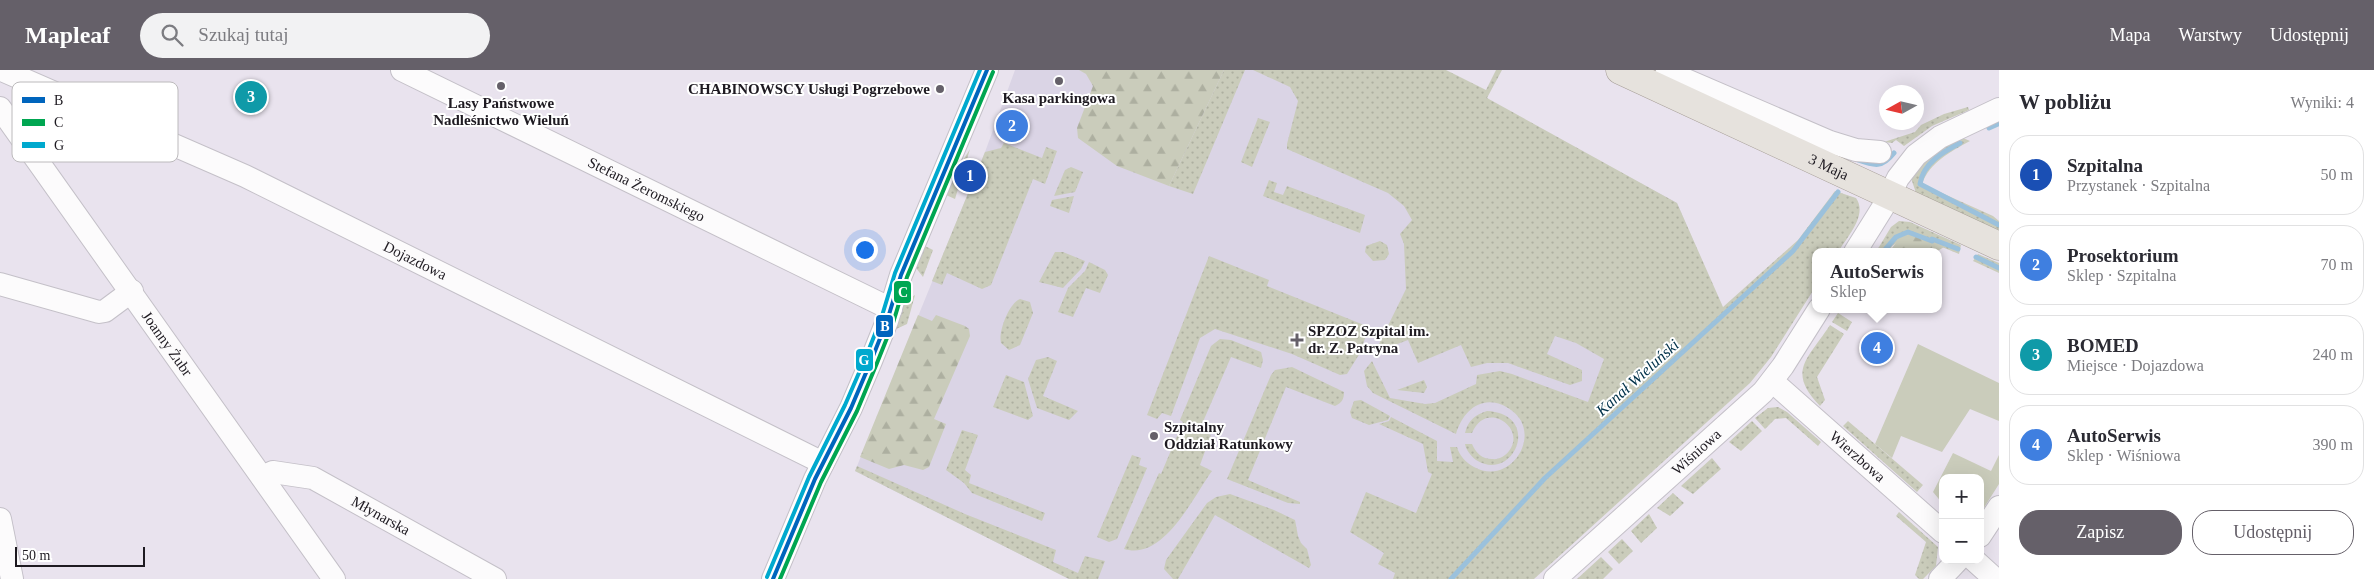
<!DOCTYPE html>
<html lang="pl">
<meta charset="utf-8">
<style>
body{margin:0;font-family:"Times New Roman",serif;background:#f2f2f3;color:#2b2b33}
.controls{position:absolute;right:15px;bottom:15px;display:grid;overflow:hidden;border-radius:10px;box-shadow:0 5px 20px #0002}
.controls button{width:45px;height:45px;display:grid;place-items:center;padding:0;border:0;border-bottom:1px solid #e1e1e2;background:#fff;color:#2b2b33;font:25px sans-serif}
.compass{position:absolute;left:1879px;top:15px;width:45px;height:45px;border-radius:50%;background:#fff;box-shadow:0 5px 20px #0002;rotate:262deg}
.scale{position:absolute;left:15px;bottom:12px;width:130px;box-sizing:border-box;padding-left:5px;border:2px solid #1e1a21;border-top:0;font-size:14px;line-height:18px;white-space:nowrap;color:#1e1a21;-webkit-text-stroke:4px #fff;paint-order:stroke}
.you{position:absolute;left:864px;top:179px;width:18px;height:18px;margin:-12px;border:4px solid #fff;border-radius:50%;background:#1a73e8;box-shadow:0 0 0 8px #1a73e833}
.badge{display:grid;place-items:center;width:32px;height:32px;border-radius:50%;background:#656069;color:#fff;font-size:16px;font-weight:700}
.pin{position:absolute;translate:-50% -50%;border:2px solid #fff;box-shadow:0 1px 5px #0006}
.popup{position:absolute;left:1812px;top:178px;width:130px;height:65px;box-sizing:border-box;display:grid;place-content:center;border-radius:10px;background:#fff;filter:drop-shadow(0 1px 4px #0005);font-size:16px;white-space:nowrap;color:#7c7c81}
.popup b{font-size:19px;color:#2b2b33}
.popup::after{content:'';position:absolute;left:50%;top:100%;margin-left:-10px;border:10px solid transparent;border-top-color:#fff}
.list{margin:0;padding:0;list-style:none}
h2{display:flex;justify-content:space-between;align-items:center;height:65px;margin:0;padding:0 20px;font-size:21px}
h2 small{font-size:16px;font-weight:400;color:#7c7c81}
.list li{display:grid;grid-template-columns:32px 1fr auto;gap:15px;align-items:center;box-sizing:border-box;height:80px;margin:0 10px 10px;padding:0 10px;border:1px solid #e1e1e2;border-radius:20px}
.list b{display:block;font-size:19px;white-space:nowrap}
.list p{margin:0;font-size:16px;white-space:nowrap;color:#7c7c81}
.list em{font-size:16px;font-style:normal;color:#7c7c81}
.actions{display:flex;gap:10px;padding:15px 20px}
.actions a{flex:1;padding:11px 0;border:1px solid #656069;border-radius:20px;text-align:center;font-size:18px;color:#656069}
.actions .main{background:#656069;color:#fff}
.icon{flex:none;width:28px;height:28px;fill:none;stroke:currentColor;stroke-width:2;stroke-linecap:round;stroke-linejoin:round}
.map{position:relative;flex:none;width:1999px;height:509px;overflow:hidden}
header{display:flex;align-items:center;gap:30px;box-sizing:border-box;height:70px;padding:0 25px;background:#656069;color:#fff}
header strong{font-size:24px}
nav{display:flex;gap:28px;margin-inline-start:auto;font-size:18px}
.search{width:350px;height:45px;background:#f2f2f3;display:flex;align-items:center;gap:12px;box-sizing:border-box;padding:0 18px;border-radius:28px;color:#7c7c81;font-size:19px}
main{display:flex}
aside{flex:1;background:#fff}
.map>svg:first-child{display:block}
.medical{fill:#dad4e5}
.grass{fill:url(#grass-dots)}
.forest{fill:url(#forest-firs)}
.green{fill:#caccbb}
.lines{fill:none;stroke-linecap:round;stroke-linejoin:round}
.stream{stroke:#9bc1dc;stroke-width:5}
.minor-casing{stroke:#c4c0c8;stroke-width:24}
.major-casing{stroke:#a59d96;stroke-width:29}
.minor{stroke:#fcfbfc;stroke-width:22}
.major{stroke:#e6e2dd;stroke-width:28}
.bus-1-casing{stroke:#fff;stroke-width:8}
.bus-2-casing{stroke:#fff;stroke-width:8}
.bus-3-casing{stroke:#fff;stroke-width:8}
.bus-1{stroke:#0065bd;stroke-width:4}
.bus-2{stroke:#00a651;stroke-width:4}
.bus-3{stroke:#00a9ce;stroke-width:4}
.poi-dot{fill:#656069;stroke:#fff;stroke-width:2}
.labels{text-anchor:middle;stroke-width:4;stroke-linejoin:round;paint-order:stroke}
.poi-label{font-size:15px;font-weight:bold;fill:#1e1a21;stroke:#fff}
.street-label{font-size:15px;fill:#1e1a21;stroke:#fff}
.water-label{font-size:16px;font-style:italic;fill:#003149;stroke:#fff}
.key{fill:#fff;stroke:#bcbabc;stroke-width:1}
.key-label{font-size:14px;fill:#1e1a21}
.line-badge{stroke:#fff;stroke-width:2}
.badge-label{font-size:14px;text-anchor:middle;font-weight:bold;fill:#fff}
</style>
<header>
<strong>Mapleaf</strong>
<div class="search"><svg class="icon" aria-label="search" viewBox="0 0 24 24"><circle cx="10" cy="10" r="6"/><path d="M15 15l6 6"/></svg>Szukaj tutaj</div>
<nav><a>Mapa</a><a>Warstwy</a><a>Udostępnij</a></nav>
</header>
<main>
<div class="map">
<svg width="1999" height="509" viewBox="0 0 1999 509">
<defs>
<pattern id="grass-dots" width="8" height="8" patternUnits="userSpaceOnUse" patternTransform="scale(1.25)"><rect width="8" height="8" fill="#caccbb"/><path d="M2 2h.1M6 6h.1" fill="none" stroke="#adafa0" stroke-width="1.8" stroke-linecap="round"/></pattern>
<pattern id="forest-firs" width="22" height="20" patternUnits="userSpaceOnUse" patternTransform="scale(1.25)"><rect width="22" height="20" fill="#caccbb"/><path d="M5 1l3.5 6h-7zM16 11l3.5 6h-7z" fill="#adafa0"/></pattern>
</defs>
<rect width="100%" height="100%" fill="#e9e3ee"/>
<path class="medical" d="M1015 0H1431L1677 133 1722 237 1443 509H1069L855 401 985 82Z"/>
<path class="grass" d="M1224 0H1245L1193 124 1169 116Z
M1253 0H1446L1486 20 1496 0H1502L1487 28 1677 133 1723 237 1798 170 1835 121 1856 128C1868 145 1847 167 1838 182H1816V216L1771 287 1750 313 1534 509H1393L1395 503 1378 494 1384 483 1350 462 1366 422 1416 443 1432 404 1428 402 1423 374 1379 354 1389 351 1391 347 1437 371V391L1453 392 1450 377H1457C1459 385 1466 393 1474 397 1512 418 1546 360 1508 338 1483 323 1463 340 1456 364L1373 323 1367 316 1364 301 1372 291 1390 328 1425 334 1435 333 1476 314 1477 305 1500 301 1512 304 1588 332 1604 289 1576 273 1555 266 1547 284 1582 300V311L1570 315 1508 293H1487L1471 297 1461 275 1418 293 1408 270 1387 278 1388 281 1380 282 1378 276 1406 219 1404 174 1400 164 1412 150 1404 136 1388 123 1287 79V74L1298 31 1290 17Z
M1968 37 1969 40 1932 56 1904 76 1896 70 1892 73 1884 72 1915 62 1921 55 1944 44Z
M1258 48 1270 52 1252 97 1241 92Z
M1963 68 1970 71C1950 82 1930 92 1922 114L1993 146 1999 151V165L1916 123 1911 108 1930 85Z
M1004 73 1042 88 1046 77 1057 81 1045 114 1033 109 991 215 982 219 947 203 942 215 932 211 985 82 1001 78Z
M970 79 955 129 946 125V118Z
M1071 97 1083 102 1075 122 1054 126 1065 100Z
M1269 110 1277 113 1274 122 1283 125 1287 116 1365 145 1360 163 1263 126Z
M1074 126 1069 143 1050 136 1052 130Z
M1899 151 1910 152 1961 175 1959 184 1910 164 1892 176 1889 182H1876L1891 157Z
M1380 171 1387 175 1389 184 1385 190 1373 191 1365 182 1366 176Z
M925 176 933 180 923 207 916 198Z
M1055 182H1063L1085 191 1081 199 1063 218 1039 212Z
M1978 184 1999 193V203L1973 191Z
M1209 186 1269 210 1267 216 1369 257 1360 283 1347 304 1340 305 1292 284 1215 259 1200 268 1171 346 1162 343 1157 349 1147 345Z
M1089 192 1105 200 1108 205 1100 223 1086 218 1073 247 1058 242 1068 218 1085 201Z
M915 225 907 254 892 261 903 232Z
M1020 229 1030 232 1033 243 1020 275 1009 280 1001 273C998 262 1009 233 1020 229Z
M1838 243 1852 252 1847 261 1832 252Z
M1830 255 1844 264 1817 307 1825 330 1820 336C1786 301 1808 289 1830 255Z
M1220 269 1231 270 1261 282 1263 290 1261 298 1231 287 1199 361 1211 365 1200 395 1212 401C1193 427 1164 491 1124 479L1159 403 1161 404 1183 352 1180 350 1211 276Z
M1048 287 1057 291 1043 326 1078 341 1069 350 1037 338 1028 309 1036 290Z
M1292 297 1344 322C1344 329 1342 333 1335 336L1286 317 1248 410 1300 432V434L1288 433 1227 409 1271 305 1275 300Z
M1006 305 1024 312 1033 346 1028 350 993 337Z
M1424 310 1427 317 1424 323 1397 320Z
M1361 330 1390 346 1388 350 1369 355 1352 348 1350 342 1354 331Z
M1778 337 1787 342 1821 372 1818 376 1786 348 1775 349 1765 359 1755 348 1768 338Z
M1487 341C1543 344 1514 414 1476 390 1471 386 1466 380 1465 374H1472C1476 383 1482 389 1492 389 1499 390 1505 386 1509 381 1527 358 1486 329 1472 363H1465C1468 350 1475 345 1487 341Z
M1752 351 1762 361 1741 381 1729 372Z
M1848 351 1923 415 1917 422 1843 356Z
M962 360 978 365 965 400 971 405 969 413 1045 443 1042 451 972 423 964 413 946 400Z
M1132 385 1141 388 1139 395 1147 398 1117 469 1109 472 1097 467Z
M1712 388 1721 399 1693 424 1681 416Z
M857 396 965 444 1056 480 1053 492 1078 503 1085 486 1105 491 1098 509H1069L855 401Z
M1673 423 1684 433 1670 446 1657 438Z
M1230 424 1274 440 1295 450 1298 466 1301 473 1307 479 1311 495 1309 498 1215 445 1178 509H1173L1164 499 1166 490 1207 433 1216 427Z
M1899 442 1938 477 1936 496 1923 509H1919L1915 505 1926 472 1896 446Z
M1649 444 1657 458 1641 473 1631 461Z
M1622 469 1633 481 1619 494 1608 482Z
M1601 487 1613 499 1603 509H1577Z"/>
<path class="forest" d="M1079 0H1224L1169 116 1117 96 1078 68 1077 58 1093 16 1086 4Z
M1910 164 1944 177 1936 182H1889L1899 169Z
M918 245 932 251 936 245 965 256 969 259 970 266 934 349 946 354 929 397 923 400 904 395 889 399 860 387Z"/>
<path class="green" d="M1918 274 1999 313V351L1970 339 1942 382 1901 366 1892 388 1875 374Z
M1953 383 1991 401 1999 385V414L1980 444V408H1943V434L1933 422Z"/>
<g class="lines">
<path class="stream" d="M1989 58 1998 54
M1960 73C1943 82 1923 93 1920 114L1999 155
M1858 90C1875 96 1882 98 1894 83
M1932 169 1958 179
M1883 182 1896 167 1908 162 1932 171
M1976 187 1999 198
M1451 509 1545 408 1793 181 1838 122"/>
<defs>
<g id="minor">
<path id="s1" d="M2 0 245 106 823 393"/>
<path id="s2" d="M402 0 891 239"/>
<path d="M1659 18 1666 5 1672 4 1830 72 1856 80 1880 82"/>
<path id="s3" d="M0 38 334 509"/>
<path d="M1855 182 1885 134 1898 108 1916 85 1940 67 1999 39"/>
<path d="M0 214 99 242 105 241 132 221"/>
<path id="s4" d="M1772 311 1943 462"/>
<path id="s5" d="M262 407 273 402 313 408 495 509"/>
<path d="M0 449 12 509"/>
<path d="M1980 466 1999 437"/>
<path d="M1974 490 1995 509"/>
<path d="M773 509 815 409 851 338 871 291 887 251 901 205 987 0"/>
<path id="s6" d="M1555 509 1763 322 1783 296 1819 239"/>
<path d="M1940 509 1958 490"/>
</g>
<g id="major">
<path id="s7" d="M1620 0 1999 176"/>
</g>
</defs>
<use href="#minor" class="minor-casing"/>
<use href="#major" class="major-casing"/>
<use href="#minor" class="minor"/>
<use href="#major" class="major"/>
<defs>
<path id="bus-1" d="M773 509 815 409 851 338 871 291 887 251 901 205 987 0"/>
<path id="bus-2" d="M780 509 821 412 857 341 877 293 893 253 907 207 993 2"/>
<path id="bus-3" d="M767 507 809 407 845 335 865 289 881 249 895 203 980 0"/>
</defs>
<use href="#bus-1" class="bus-1-casing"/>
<use href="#bus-2" class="bus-2-casing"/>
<use href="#bus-3" class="bus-3-casing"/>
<use href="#bus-1" class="bus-1"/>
<use href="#bus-2" class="bus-2"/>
<use href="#bus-3" class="bus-3"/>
</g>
<g class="poi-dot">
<circle cx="1059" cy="11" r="5"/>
<circle cx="501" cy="16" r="5"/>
<circle cx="940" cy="19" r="5"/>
<path d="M1294.5 262.5h5v5h5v5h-5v5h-5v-5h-5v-5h5z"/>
<circle cx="1154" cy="366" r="5"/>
</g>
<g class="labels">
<g class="poi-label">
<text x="930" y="24" text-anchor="end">CHABINOWSCY Usługi Pogrzebowe</text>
<text x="1059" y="33">Kasa parkingowa</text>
<text x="501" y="38">Lasy Państwowe<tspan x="501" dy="17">Nadleśnictwo Wieluń</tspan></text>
<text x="1308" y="266" text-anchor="start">SPZOZ Szpital im.<tspan x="1308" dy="17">dr. Z. Patryna</tspan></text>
<text x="1164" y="362" text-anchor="start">Szpitalny<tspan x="1164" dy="17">Oddział Ratunkowy</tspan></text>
</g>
<g class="street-label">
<text dy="5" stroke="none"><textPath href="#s7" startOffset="230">3 Maja</textPath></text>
<text dy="5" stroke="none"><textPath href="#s2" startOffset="272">Stefana Żeromskiego</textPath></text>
<text dy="5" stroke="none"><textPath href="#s1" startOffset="455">Dojazdowa</textPath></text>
<text dy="5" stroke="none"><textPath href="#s3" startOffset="289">Joanny Żubr</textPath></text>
<text dy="5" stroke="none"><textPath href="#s6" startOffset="190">Wiśniowa</textPath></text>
<text dy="5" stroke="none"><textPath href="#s4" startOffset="114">Wierzbowa</textPath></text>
<text dy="5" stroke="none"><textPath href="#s5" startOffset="130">Młynarska</textPath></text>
</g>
<g class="water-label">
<text transform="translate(1637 307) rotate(-42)" y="6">Kanał Wieluński</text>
</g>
</g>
<rect x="12" y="12" width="166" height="80" rx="8" class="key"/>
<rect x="22" y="27" width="23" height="6" fill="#0065bd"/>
<rect x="22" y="49" width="23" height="7" fill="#00a651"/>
<rect x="22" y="72" width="23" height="6" fill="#00a9ce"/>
<g class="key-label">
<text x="54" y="35">B</text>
<text x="54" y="57">C</text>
<text x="54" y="80">G</text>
</g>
<g class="line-badge">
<rect x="893" y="210" width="19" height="24" rx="5" fill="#00a651"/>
<rect x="875" y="244" width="19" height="24" rx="5" fill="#0065bd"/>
<rect x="855" y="278" width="19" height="24" rx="5" fill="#00a9ce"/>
</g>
<g class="badge-label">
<text x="903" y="227">C</text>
<text x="885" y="261">B</text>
<text x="864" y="295">G</text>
</g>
</svg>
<div class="controls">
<button>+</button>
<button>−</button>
</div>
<svg class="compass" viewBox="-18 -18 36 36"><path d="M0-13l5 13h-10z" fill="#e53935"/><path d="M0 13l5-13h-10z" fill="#7c7c81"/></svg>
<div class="scale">50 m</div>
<div class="you"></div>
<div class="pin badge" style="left:970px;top:106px;background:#1a4fb4">1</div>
<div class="pin badge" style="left:1012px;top:56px;background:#3f7fe0">2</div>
<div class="pin badge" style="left:251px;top:27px;background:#0f9aa8">3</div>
<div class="pin badge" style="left:1877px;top:278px;background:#3f7fe0">4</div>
<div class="popup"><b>AutoSerwis</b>Sklep</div>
</div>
<aside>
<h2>W pobliżu<small>Wyniki: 4</small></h2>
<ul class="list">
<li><span class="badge" style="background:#1a4fb4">1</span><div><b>Szpitalna</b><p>Przystanek · Szpitalna</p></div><em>50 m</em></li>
<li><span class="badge" style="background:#3f7fe0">2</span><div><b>Prosektorium</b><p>Sklep · Szpitalna</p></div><em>70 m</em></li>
<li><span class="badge" style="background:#0f9aa8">3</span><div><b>BOMED</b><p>Miejsce · Dojazdowa</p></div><em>240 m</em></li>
<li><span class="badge" style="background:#3f7fe0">4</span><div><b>AutoSerwis</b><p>Sklep · Wiśniowa</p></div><em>390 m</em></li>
</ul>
<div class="actions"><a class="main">Zapisz</a><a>Udostępnij</a></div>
</aside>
</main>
